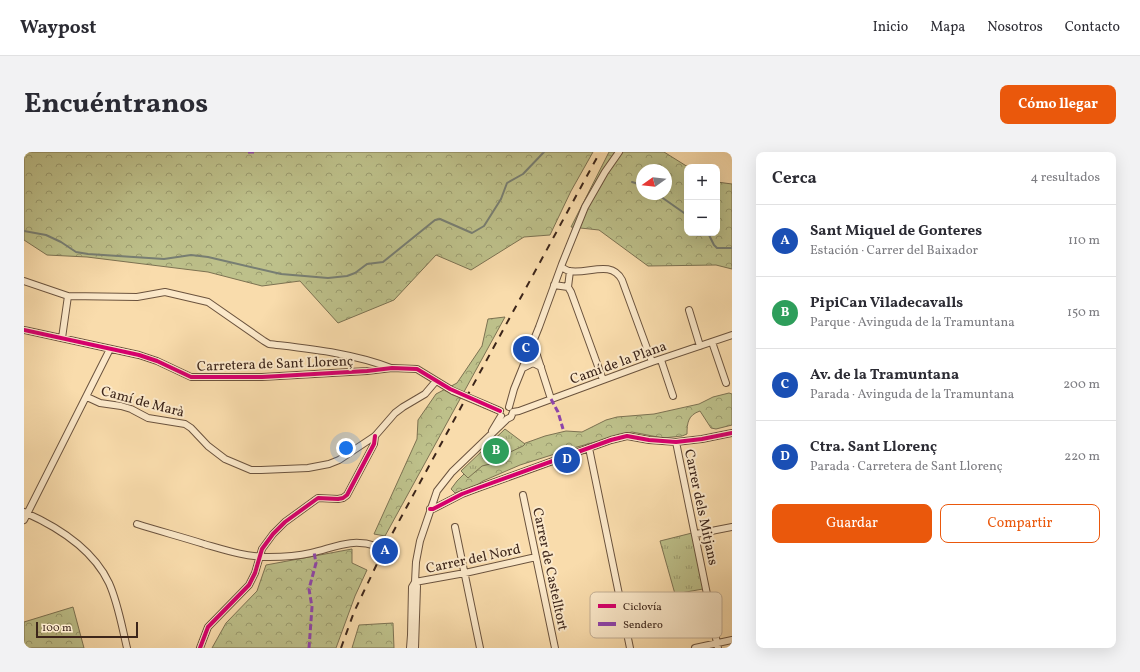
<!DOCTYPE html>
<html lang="es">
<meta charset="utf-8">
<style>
body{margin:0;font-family:Vollkorn,serif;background:#f2f2f3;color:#2b2b33}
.controls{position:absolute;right:12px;top:12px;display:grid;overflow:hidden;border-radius:8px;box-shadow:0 4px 16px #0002}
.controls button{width:36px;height:36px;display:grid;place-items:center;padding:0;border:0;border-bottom:1px solid #e1e1e2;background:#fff;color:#2b2b33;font:20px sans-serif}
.compass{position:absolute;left:612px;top:12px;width:36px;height:36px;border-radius:50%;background:#fff;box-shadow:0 4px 16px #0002;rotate:255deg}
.scale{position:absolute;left:12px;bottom:10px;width:102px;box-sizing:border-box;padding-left:4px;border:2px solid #3c251a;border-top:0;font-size:11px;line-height:14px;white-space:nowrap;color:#3c251a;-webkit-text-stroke:3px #fbe8c9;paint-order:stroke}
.you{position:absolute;left:322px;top:296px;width:14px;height:14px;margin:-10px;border:3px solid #fff;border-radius:50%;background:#1a73e8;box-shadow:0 0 0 6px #1a73e833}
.badge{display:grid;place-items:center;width:26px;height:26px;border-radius:50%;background:#ea580c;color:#fff;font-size:13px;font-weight:700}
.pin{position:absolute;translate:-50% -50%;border:2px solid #fff;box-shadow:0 1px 4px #0006}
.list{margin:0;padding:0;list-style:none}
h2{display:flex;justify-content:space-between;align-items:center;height:52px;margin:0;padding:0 16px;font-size:17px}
h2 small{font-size:13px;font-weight:400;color:#7c7c81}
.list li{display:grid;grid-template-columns:26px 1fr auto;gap:12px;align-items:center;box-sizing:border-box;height:72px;padding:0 16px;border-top:1px solid #e1e1e2}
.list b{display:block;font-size:15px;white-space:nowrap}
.list p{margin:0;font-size:13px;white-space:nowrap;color:#7c7c81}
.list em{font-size:13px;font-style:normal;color:#7c7c81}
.actions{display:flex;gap:8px;padding:12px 16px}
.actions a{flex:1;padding:9px 0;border:1px solid #ea580c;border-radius:8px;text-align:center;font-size:14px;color:#ea580c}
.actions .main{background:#ea580c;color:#fff}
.map{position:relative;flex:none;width:708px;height:496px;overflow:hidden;border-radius:8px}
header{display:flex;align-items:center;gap:24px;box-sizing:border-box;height:56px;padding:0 20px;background:#fff;border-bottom:1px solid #e1e1e2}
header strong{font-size:19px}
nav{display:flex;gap:22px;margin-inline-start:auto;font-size:14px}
.intro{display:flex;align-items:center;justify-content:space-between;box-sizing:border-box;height:96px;padding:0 24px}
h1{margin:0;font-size:28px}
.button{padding:10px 18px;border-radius:8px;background:#ea580c;color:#fff;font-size:14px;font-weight:700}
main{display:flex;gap:24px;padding:0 24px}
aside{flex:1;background:#fff;border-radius:8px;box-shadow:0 4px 16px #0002}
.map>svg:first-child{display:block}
.forest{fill:url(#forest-crowns);stroke:#7c7252;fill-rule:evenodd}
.park{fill:url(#park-tufts);stroke:#7c7252}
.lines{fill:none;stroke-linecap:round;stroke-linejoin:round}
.stream{stroke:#777e73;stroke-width:2}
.street-casing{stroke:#6b533e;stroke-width:8}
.street{stroke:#fbe8c9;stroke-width:6}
.rail{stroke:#3c251a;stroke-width:2;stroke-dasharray:7 7;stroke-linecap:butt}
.street-bridge-casing{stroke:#6b533e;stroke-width:8;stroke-linecap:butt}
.street-bridge{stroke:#fbe8c9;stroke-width:6}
.quiet{stroke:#8e44ad;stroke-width:3;stroke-dasharray:6 3;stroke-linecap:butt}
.cycleway-casing{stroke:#fbe8c9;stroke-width:6}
.cycleway{stroke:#d6006c;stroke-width:4}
.labels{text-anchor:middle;stroke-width:4;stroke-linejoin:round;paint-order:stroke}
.street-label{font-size:14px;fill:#3c251a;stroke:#fbe8c9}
.key{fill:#fbe8c9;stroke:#c2ae94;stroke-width:1}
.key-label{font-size:11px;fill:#3c251a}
</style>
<header>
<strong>Waypost</strong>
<nav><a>Inicio</a><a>Mapa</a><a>Nosotros</a><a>Contacto</a></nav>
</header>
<div class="intro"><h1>Encuéntranos</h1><a class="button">Cómo llegar</a></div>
<main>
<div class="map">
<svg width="708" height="496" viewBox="0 0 708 496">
<defs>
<pattern id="forest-crowns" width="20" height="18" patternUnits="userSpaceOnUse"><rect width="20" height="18" fill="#bdc08a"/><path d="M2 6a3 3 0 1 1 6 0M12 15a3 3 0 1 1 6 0" fill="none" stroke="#9b9c70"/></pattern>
<pattern id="park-tufts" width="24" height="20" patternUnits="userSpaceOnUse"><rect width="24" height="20" fill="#bdc08a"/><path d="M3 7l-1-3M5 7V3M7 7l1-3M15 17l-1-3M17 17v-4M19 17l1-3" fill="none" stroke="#9b9c70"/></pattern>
</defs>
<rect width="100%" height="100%" fill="#f9dcac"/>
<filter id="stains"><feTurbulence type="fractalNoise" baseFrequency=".005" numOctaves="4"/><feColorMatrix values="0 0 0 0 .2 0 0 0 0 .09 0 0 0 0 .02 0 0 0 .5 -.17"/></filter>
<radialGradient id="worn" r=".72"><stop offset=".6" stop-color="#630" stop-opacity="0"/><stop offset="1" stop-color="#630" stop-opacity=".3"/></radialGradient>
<path class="forest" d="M0 0H569L547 39 526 83 500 85 447 118 412 103 370 148 314 171 276 129 238 134 184 120 63 105 23 103 0 88Z
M585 0H640L664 15H663V81H693V30L708 32V117L692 113 624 114 575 78 547 75ZM618 18H642V42H618Z
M481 165 361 384 350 382 393 287 394 268 412 242 433 231 458 194 464 167Z
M705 241 708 242V273L692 277 687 276 676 259C664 263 663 271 663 282L658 284 639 286 608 280 553 295 496 313 459 329 450 335 431 341 427 337 433 329 444 318 496 293 521 284 542 279 558 280 582 268 593 265 630 262 675 252 689 245Z
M328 397V411L343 418 331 444 312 496H188L202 471 233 439 242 413Z
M49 455 60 496H0V470Z
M369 471 370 496H328L335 473Z"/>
<path class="park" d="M481 277 501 292 499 294 480 303 466 312 458 314 444 326 437 319Z
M668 381 679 437 651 442 636 389Z"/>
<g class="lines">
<path class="stream" d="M608 30 618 33
M633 42 663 63
M0 79 22 83 37 90 52 100 64 102 140 107 167 103 184 105 257 122 304 126 323 124 331 121 343 112 359 110 411 68 416 67 448 81 460 74 477 47 483 31 499 22 520 0
M684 81 690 93 693 96H708"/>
<defs>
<path id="street" d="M537 115C539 116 542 118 545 119 563 123 587 107 598 128L628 210
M0 129 44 144 113 145 141 140 184 150 240 189 245 192C286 197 328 201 367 216
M530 133 544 135 547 140 579 228
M544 135 546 119
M665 158 676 194
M0 178 115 203 133 209 167 225H238L343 219 368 216 393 217 429 239
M38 186 44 144
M688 190 702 231
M509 191 527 247
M637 208 649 244
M499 216 509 211 517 215
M63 245 76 251 97 254 107 257 124 266 161 272 167 276 184 294 201 307 227 318H237L284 316 305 312 315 308 351 284 371 261 379 255 401 242 412 229
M462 253 476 259
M485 255 490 237 515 175 538 112 561 55 581 20 595 0
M489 260 495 259 628 210 708 183
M468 279 477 264
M652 290 694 496
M565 296 606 496
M499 343 531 496
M406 357H409L438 342 454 336 587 288 603 284 625 288 652 290 678 287 708 281
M0 360C34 375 69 397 85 431 94 451 98 475 103 496
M0 368 86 197
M113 372C135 379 158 385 180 392 201 398 222 405 245 405 259 405 274 404 287 401 312 395 327 386 352 394
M431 375 456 496
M672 382 708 375
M391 430 441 421 512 405
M391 430 393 434 391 496
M176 496 184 475 225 433 231 421 238 397 249 382 261 370 294 346 314 347 319 346 323 343 350 292 351 284
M386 496 387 483 388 435 391 430 392 410 396 389 413 339 428 320 483 267 487 265 489 260
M671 496 708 488"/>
</defs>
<use href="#street" class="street-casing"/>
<use href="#street" class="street"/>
<path class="rail" d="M317 496 330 460 362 393 576 0"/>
<defs>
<path id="street-bridge" d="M429 239 462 253"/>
</defs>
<use href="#street-bridge" class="street-bridge-casing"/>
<use href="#street-bridge" class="street-bridge"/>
<path class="quiet" d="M224 0H233
M527 247 534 260 539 277
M285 496 288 455 285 437 292 411 290 400"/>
<defs>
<path id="cycleway" d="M0 178 115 203 133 209 167 225H238L343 219 368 216 393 217 426 237 476 259
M406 357H409L438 342 454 336 587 288 603 284 625 288 652 290 678 287 708 281
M176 496 184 475 225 433 231 421 238 397 249 382 261 370 294 346 314 347 319 346 323 343 350 292 351 284"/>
</defs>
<use href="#cycleway" class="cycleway-casing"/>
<use href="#cycleway" class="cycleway"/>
</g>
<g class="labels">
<g class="street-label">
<text transform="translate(594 210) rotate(-20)" y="5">Camí de la Plana</text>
<text transform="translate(251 211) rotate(-2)" y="5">Carretera de Sant Llorenç</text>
<text transform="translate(119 249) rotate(15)" y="5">Camí de Marà</text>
<text transform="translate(678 355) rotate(78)" y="5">Carrer dels Mitjans</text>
<text transform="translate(449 406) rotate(-12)" y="5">Carrer del Nord</text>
<text transform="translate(527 417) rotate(78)" y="5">Carrer de Castelltort</text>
</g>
</g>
<rect x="566" y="440" width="132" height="46" rx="6" class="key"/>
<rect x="574" y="452" width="18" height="4" fill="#d6006c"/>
<rect x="574" y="470" width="18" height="4" fill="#8e44ad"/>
<g class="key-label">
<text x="599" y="458">Ciclovía</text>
<text x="599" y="476">Sendero</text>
</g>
<rect width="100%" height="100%" filter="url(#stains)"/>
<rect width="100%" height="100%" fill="url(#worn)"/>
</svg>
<div class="controls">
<button>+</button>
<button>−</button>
</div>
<svg class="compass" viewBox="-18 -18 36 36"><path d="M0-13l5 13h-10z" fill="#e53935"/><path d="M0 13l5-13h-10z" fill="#7c7c81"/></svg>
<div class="scale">100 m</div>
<div class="you"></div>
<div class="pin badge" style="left:361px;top:399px;background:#1a4fb4">A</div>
<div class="pin badge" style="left:472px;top:299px;background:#2e9e5b">B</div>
<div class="pin badge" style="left:502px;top:197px;background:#1a4fb4">C</div>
<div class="pin badge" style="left:543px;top:308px;background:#1a4fb4">D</div>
</div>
<aside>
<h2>Cerca<small>4 resultados</small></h2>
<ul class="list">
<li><span class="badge" style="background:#1a4fb4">A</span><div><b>Sant Miquel de Gonteres</b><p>Estación · Carrer del Baixador</p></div><em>110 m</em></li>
<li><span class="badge" style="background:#2e9e5b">B</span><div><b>PipiCan Viladecavalls</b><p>Parque · Avinguda de la Tramuntana</p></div><em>150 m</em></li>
<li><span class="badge" style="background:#1a4fb4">C</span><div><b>Av. de la Tramuntana</b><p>Parada · Avinguda de la Tramuntana</p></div><em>200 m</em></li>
<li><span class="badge" style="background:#1a4fb4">D</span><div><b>Ctra. Sant Llorenç</b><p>Parada · Carretera de Sant Llorenç</p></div><em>220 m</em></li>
</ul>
<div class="actions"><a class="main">Guardar</a><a>Compartir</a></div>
</aside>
</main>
